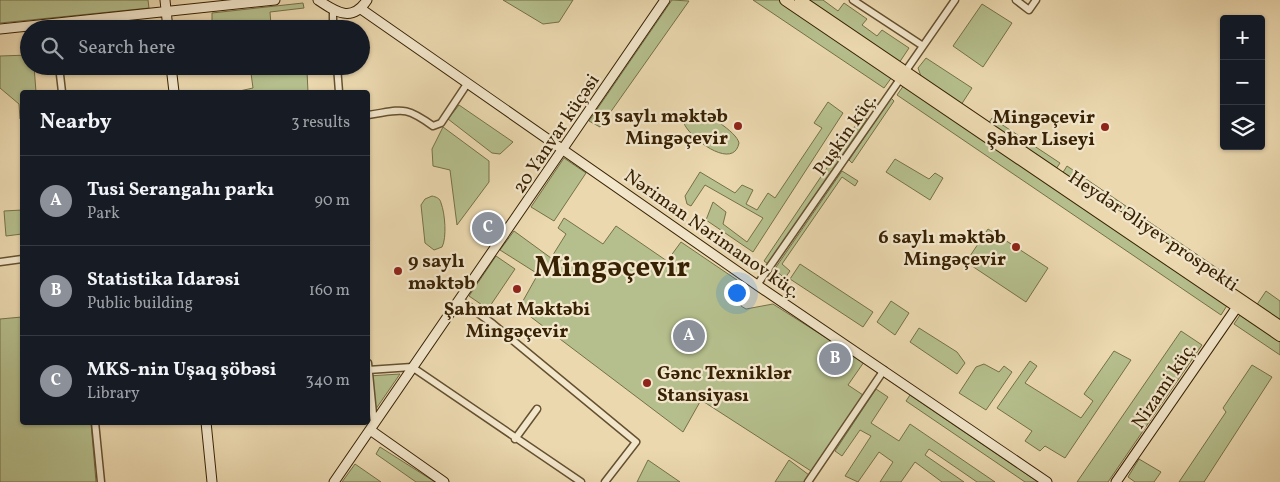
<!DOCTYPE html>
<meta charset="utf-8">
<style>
body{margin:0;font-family:Vollkorn,serif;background:#20242c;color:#f1f3f6}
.controls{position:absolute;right:15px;top:15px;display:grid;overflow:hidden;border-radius:5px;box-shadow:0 1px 4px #0004}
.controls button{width:45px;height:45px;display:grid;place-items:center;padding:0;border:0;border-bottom:1px solid #363941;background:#171b24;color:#f1f3f6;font:25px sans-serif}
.you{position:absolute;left:736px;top:292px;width:18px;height:18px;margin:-12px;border:4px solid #fff;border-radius:50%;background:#1a73e8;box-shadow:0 0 0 8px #1a73e833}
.badge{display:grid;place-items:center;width:32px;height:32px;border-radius:50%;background:#8c9099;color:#fff;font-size:16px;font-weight:700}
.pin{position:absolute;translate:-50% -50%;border:2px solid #fff;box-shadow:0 1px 5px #0006}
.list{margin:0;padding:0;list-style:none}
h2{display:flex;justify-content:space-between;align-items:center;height:65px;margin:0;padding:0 20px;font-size:21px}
h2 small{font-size:16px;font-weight:400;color:#9ea1a6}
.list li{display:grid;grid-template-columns:32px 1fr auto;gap:15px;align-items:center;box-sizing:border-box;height:90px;padding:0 20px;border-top:1px solid #363941}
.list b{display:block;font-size:19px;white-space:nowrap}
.list p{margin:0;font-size:16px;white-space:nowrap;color:#9ea1a6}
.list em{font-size:16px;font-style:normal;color:#9ea1a6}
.icon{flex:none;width:28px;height:28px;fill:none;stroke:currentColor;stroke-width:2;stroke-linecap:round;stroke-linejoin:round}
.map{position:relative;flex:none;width:1280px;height:482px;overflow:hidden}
.search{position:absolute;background:#171b24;box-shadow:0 1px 4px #0004;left:20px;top:20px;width:350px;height:55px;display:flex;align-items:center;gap:12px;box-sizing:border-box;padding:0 18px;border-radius:28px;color:#9ea1a6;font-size:19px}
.panel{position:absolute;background:#171b24;box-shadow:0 1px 4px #0004;left:20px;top:90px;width:350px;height:335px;border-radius:5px}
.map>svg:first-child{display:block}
.green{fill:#b5bf8d;stroke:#767048}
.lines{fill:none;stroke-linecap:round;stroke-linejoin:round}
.street-casing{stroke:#65502f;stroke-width:9}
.secondary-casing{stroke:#382204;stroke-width:11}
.primary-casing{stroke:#382204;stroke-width:12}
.street{stroke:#f2e6cb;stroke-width:6}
.secondary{stroke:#f2e6cb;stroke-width:9}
.primary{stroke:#ebd8af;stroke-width:10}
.poi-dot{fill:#8f2418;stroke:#f2e6cb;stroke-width:2}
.labels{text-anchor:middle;stroke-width:4.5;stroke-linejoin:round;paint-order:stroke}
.poi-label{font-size:19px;font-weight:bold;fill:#382204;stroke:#f2e6cb;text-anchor:end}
.street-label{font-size:19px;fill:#382204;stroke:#f2e6cb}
.town-label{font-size:29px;font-weight:bold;fill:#382204;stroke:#f2e6cb}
</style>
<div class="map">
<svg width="1280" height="482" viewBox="0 0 1280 482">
<rect width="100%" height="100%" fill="#ebd8af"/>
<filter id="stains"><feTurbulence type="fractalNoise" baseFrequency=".004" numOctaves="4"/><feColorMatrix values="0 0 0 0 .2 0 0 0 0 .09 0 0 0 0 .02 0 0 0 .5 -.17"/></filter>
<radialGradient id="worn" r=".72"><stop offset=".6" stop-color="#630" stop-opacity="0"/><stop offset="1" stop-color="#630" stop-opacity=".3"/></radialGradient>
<path class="green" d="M0 0H148L149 8 0 23Z
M503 0H573L559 22 543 24Z
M672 0 689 1 600 127 589 121Z
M753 0H779L892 77 884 88Z
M807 0H823L838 11 844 3 867 19 862 25 877 36 882 30 909 48 899 63Z
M303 3 304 8 270 12 271 25 229 29 228 22 212 24V13Z
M982 4 1012 23 983 67 953 46Z
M29 55V66H34L36 92H22V119H20L19 104 0 88V56Z
M926 58 972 88 961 105 922 79 918 68Z
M250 66H292L298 71H307L308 92H235L253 88Z
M904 85 1228 304 1221 315 897 95Z
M891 98 894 101 852 163 849 160Z
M828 102 843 113 753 252 706 220 713 202 726 212 723 224 747 242 763 218 705 185 691 206 687 204 685 196 700 172 735 193 742 185 753 190 746 204 757 210 768 193 775 198 822 128 814 123Z
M459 105 513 142 500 154 492 153 448 119Z
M693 111C704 111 737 132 739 143 733 173 684 134 683 120L686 115Z
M862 116 867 119 768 264 764 261Z
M992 118 1060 163 1056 169 988 124Z
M443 127 489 161V182L457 225 450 170 433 166 432 149Z
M564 158 586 173 554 221 531 207Z
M895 159 929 179 935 173 943 178 930 200 886 172Z
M1067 166 1233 279 1228 286 1062 174Z
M842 171 858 181 855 186 842 177 782 264 790 271 785 278 774 270Z
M432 196C436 197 440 198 441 203 445 213 447 238 442 247L434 250 425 243 421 205 425 199Z
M22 210V234L6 236 4 211Z
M564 218 603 244 616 226 667 261 681 242 737 280 741 306 746 309 773 304 864 362 848 385 863 395 811 471 701 400 683 432 519 308 538 274 500 250 514 231 551 258 566 234 558 228Z
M988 229 1048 268 1026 302 966 262Z
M496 256 515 269 488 309 469 296Z
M800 264 873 312 863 327 790 279Z
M1266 291 1280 301V322L1256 306Z
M891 301 909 313 895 335 877 322Z
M1240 315 1280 342V355L1234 324Z
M22 317V422L91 423 96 482H0V319Z
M919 328 957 352 965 363 957 374 910 342Z
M1181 331 1202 345 1108 482H1077Z
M1114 351 1131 360 1065 458 1045 446 1040 451 1025 441 1032 431 997 408 1030 361 1037 366 1025 383 1081 418 1093 401 1084 394Z
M984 364 999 372 1004 366 1012 372 986 410 959 393 976 367Z
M1252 365 1272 377 1204 482H1179L1226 412 1223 408Z
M400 374 371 416 368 376Z
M876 389 888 397 871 423 899 441 910 424 995 482H977L929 449 925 455 964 482H942L915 462 901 482H880L893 462 879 452 858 482 845 476 871 436 860 430 842 456 835 451Z
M910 395 1038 482H1025L906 401Z
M380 447 435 482H416L376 454Z
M1139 459 1161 472 1154 482H1135L1128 477Z
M648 460 680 482H637Z
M789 460 809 475 804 482H775Z
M355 464 381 482H342Z"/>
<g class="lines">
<defs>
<path id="street" d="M853 0 923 46
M1016 0 1029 10 1036 0
M333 29V10
M59 66 62 92
M337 66 339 92
M368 115C402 110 404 105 433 126L441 123 467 84
M0 262 22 259
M757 285 955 0
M460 300 493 324 636 442 605 482
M368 363 374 424
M368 370 412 367 581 482
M95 422 101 482
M515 439 537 409
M808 482 884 370"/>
<path id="secondary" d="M165 0 168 29
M318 0C336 12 352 23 367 0
M361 9 757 285 1047 482
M0 29 275 0
M171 66 174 92
M206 422 212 482
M373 432 444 482
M334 482 665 0
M1116 482 1237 307"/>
<path id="primary" d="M785 0 1280 336
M800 0 1280 326"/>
</defs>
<use href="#street" class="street-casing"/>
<use href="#secondary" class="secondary-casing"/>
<use href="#primary" class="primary-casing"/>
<use href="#street" class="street"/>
<use href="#secondary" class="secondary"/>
<use href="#primary" class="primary"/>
</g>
<g class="poi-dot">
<circle cx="738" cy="126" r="5"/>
<circle cx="1105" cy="127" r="5"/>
<circle cx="1016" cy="247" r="5"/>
<circle cx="398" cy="271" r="5"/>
<circle cx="517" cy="289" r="5"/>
<circle cx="647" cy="383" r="5"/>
</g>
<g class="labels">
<g class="poi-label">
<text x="728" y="122">13 saylı məktəb<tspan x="728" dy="22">Mingəçevir</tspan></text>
<text x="1095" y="123">Mingəçevir<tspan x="1095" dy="22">Şəhər Liseyi</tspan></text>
<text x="1006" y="243">6 saylı məktəb<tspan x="1006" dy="22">Mingəçevir</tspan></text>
<text x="408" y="267" text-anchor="start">9 saylı<tspan x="408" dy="22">məktəb</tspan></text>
<text x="517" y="315" text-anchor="middle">Şahmat Məktəbi<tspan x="517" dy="22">Mingəçevir</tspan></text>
<text x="657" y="379" text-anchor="start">Gənc Texniklər<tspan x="657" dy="22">Stansiyası</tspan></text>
</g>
<g class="street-label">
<text transform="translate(555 133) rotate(-56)" y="7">20 Yanvar küçəsi</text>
<text transform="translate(844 134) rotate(-55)" y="7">Puşkin küç.</text>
<text transform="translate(1154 230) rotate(34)" y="7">Heydər Əliyev prospekti</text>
<text transform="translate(713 233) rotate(35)" y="7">Nəriman Nərimanov küç.</text>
<text transform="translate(1163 385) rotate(-56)" y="7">Nizami küç.</text>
</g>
<g class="town-label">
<text x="612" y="276">Mingəçevir</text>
</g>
</g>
<rect width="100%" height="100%" filter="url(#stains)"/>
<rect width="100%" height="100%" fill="url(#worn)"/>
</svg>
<div class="controls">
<button>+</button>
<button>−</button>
<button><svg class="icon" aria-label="layers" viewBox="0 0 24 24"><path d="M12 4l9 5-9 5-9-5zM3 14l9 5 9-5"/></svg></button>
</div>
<div class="you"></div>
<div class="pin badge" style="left:689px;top:336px">A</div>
<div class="pin badge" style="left:835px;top:359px">B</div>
<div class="pin badge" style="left:488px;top:228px">C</div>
<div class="search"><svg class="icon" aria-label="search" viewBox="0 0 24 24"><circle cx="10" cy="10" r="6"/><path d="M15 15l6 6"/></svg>Search here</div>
<section class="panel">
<h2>Nearby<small>3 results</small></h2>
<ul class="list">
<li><span class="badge">A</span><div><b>Tusi Serangahı parkı</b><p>Park</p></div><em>90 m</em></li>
<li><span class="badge">B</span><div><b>Statistika Idarəsi</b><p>Public building</p></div><em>160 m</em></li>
<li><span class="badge">C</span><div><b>MKS-nin Uşaq şöbəsi</b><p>Library</p></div><em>340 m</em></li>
</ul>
</section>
</div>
